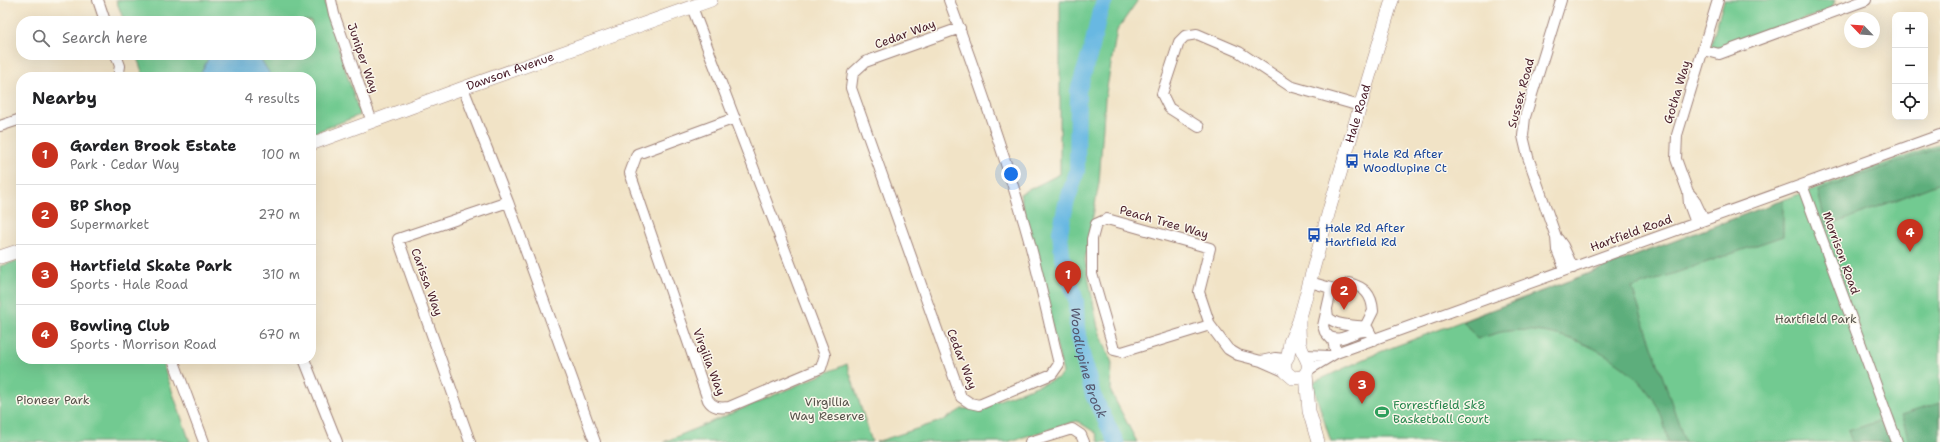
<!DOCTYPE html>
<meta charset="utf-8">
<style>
body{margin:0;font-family:"Shantell Sans",sans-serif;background:#f6f6f6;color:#202124}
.controls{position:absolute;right:12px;top:12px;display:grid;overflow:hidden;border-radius:8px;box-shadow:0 4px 16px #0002}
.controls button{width:36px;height:36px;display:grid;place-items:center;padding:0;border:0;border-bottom:1px solid #e0e0e0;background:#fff;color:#202124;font:20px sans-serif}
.compass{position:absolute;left:1844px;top:12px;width:36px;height:36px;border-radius:50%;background:#fff;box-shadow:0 4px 16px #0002;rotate:295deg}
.you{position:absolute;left:1011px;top:174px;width:14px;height:14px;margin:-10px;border:3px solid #fff;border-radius:50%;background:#1a73e8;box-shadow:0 0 0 6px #1a73e833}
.badge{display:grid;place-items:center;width:26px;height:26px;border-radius:50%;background:#c8321e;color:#fff;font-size:13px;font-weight:700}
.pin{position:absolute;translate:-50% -33px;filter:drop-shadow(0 1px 2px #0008)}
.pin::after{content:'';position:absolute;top:21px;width:14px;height:12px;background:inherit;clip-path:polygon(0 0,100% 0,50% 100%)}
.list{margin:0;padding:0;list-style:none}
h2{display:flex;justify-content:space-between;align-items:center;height:52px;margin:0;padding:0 16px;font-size:17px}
h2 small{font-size:13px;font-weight:400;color:#757577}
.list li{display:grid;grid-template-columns:26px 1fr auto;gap:12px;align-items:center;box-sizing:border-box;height:60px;padding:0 16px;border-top:1px solid #e0e0e0}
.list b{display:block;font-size:15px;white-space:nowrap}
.list p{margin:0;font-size:13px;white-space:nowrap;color:#757577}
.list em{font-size:13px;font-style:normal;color:#757577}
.icon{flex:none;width:22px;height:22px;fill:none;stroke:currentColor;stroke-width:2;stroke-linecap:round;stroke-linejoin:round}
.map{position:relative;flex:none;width:1940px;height:442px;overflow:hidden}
.search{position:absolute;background:#fff;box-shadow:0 4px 16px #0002;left:16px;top:16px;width:300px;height:44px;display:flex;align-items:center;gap:10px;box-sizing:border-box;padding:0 14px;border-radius:16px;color:#757577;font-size:15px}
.panel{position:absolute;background:#fff;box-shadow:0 4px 16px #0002;left:16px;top:72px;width:300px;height:292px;border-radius:16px}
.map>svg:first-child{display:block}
.green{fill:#72ca91;stroke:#5e745e}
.forest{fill:#5dae7b;stroke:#546653}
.water{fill:#67b8e2;stroke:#586c86}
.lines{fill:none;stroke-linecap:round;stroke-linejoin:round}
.river{stroke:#67b8e2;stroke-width:16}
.minor-casing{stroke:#9e8178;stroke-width:12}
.major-casing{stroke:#9e8178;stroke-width:14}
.minor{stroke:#fff;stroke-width:10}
.major{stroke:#fff;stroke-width:13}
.labels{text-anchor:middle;stroke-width:3;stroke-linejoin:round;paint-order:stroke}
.street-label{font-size:12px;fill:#4a1f2b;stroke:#fbf7ec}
.transit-label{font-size:12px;fill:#164399;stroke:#fbf7ec;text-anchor:start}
.park-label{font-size:12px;fill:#56524a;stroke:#fbf7ec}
.leisure-label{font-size:12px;fill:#27864d;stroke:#fbf7ec;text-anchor:start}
.water-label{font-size:13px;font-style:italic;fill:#54556b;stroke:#fbf7ec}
</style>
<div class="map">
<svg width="1940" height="442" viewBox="0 0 1940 442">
<rect width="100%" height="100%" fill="#fbf7ec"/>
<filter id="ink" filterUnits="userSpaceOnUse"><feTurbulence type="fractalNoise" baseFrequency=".025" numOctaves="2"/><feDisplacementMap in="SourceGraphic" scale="8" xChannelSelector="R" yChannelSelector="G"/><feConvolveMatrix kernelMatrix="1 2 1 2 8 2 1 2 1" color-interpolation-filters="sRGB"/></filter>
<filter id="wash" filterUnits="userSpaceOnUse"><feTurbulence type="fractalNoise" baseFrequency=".012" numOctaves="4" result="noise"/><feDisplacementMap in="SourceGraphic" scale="16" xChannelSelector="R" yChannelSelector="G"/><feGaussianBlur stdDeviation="0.9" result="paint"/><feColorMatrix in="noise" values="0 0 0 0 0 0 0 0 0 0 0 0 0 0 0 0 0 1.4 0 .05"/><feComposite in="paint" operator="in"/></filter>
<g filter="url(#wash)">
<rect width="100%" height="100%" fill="#f1e3c6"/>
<path class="green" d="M116 0H325L327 12 360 115 311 134V77H144L136 55H311V21H124Z
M1060 0H1138L1117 30 1105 99 1099 183 1085 260 1098 328 1112 363 1111 392 1137 442H1099L1096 433 1077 421 1007 442H876L944 420 962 409 978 408 1058 378 1063 373 1020 194 1060 174Z
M1724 0H1835L1832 9 1718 51 1712 48 1711 45Z
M1940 144V442H1331L1312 383 1380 352 1783 200Z
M21 260V359H161L190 442H0V266Z
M847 364 872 442H664Z"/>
<path class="forest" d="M1940 147V183L1826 227 1818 191Z
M1783 200V236L1632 288 1685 442H1668C1665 427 1661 409 1651 396 1621 352 1554 323 1501 332 1493 334 1485 337 1477 339L1463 321Z
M1940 403V442H1910L1901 415Z
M1889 418 1897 442H1852L1848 431Z"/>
<path class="water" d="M210 55H258L272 77H199Z"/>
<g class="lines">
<path class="river" id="s1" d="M1105 0 1100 11 1092 47 1078 91 1077 171 1066 204 1060 232 1062 255 1076 301 1077 328 1081 350 1093 395 1116 442"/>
</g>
</g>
<g filter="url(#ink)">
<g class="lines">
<defs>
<path id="minor" d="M98 0 105 21
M331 0 334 14 372 122
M949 0C975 71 1001 143 1022 216 1037 264 1047 315 1059 364L1052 374 979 405 970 403 961 397 851 88 853 73 865 62 960 28
M1561 0 1525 117 1523 136 1528 157 1556 237 1557 250 1565 270
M692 7 825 355 821 368 729 407C720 408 713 408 708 400L630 173 637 154 735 118
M1704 50 1719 54 1866 0
M116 55 120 66 118 77
M463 88 508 202 595 442
M0 126 21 119
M1199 127 1169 108 1162 94 1179 42 1185 36 1197 34 1239 52 1290 86 1360 106
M1802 185 1897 442
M1688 192 1694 199 1704 220
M1696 223 1689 204 1688 192 1676 159 1677 135 1718 0
M1558 239 1563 246 1573 268
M1310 282 1327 287 1331 291 1323 326 1325 332 1333 341 1336 353
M1327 287 1340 290 1349 283C1364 287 1372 294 1373 311L1365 327 1360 331
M1327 310 1328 317C1337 327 1356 325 1367 327L1374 340
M1210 325 1122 352 1114 350 1092 274V239L1096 224 1107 219 1210 248 1199 292 1210 325 1228 349 1238 355 1261 361 1286 372
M1330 337C1343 343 1353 330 1366 331
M1305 355 1330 356
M173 359 204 442
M304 359 337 442
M1261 361 1275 358 1285 359
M1308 370 1336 353 1940 135
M470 442 398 239 508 202
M1030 442 1072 429 1081 435 1084 442"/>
<g id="major">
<path id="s2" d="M311 144 463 88 711 0"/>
<path d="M0 257 21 250"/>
<path id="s3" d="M1299 321C1299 328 1299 336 1300 343 1301 356 1317 365 1302 377L1293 378 1286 372 1284 363 1288 356 1290 342 1299 321 1330 207 1392 0"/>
<path d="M1306 374 1309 411 1318 442"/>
</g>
</defs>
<use href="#minor" class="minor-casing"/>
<use href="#major" class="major-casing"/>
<use href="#minor" class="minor"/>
<use href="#major" class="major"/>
</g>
</g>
<defs>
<symbol id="bus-bare" viewBox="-9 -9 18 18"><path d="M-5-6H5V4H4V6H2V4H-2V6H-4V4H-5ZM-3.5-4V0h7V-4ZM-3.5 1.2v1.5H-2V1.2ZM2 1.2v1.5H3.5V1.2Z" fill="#1a4fb4" stroke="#fbf7ec" stroke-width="2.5" paint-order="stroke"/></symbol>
<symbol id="stadium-bare" viewBox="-9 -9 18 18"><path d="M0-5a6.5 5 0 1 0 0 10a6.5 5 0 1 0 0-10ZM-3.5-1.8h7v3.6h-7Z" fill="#2e9e5b" stroke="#fbf7ec" stroke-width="2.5" paint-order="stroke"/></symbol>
</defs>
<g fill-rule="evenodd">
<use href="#bus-bare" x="1342" y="151" width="20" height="20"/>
<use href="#bus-bare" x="1304" y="225" width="20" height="20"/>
<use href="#stadium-bare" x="1372" y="402" width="20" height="20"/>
</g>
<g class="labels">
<g class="street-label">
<text transform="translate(905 34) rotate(-20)" y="4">Cedar Way</text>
<text transform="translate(363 58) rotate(71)" y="4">Juniper Way</text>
<text dy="4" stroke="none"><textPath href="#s2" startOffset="212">Dawson Avenue</textPath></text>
<text transform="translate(1677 92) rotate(-73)" y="4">Gotha Way</text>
<text transform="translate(1521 93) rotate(-75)" y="4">Sussex Road</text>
<text dy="4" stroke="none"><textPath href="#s3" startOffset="348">Hale Road</textPath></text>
<text transform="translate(1164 222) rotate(16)" y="4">Peach Tree Way</text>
<text transform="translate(1631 233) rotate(-20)" y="4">Hartfield Road</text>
<text transform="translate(1841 253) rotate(70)" y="4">Morrison Road</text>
<text transform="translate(427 282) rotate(70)" y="4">Carissa Way</text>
<text transform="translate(962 359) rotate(69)" y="4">Cedar Way</text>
<text transform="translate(709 362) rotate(69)" y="4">Virgilia Way</text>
</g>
<g class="transit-label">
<text x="1363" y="158">Hale Rd After<tspan x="1363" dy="14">Woodlupine Ct</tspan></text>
<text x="1325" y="232">Hale Rd After<tspan x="1325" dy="14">Hartfield Rd</tspan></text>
</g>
<g class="park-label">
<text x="1816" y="323">Hartfield Park</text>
<text x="53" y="404">Pioneer Park</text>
<text x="827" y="406">Virgillia<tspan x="827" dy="14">Way Reserve</tspan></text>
</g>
<g class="leisure-label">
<text x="1393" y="409">Forrestfield Sk8<tspan x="1393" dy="14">Basketball Court</tspan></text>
</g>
<g class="water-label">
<text dy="5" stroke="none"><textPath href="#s1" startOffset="373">Woodlupine Brook</textPath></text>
</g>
</g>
</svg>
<div class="controls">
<button>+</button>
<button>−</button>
<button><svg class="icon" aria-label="locate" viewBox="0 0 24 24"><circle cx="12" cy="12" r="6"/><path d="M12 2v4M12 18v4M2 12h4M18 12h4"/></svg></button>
</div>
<svg class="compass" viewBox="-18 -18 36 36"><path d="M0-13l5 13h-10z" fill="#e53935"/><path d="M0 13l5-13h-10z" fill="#757577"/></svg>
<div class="you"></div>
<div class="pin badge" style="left:1068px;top:294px">1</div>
<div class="pin badge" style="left:1344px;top:310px">2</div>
<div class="pin badge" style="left:1362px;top:404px">3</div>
<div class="pin badge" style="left:1910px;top:252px">4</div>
<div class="search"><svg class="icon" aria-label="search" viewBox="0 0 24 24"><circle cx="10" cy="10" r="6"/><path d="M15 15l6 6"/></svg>Search here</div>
<section class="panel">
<h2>Nearby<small>4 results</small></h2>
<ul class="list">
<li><span class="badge">1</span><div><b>Garden Brook Estate</b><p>Park · Cedar Way</p></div><em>100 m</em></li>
<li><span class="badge">2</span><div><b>BP Shop</b><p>Supermarket</p></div><em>270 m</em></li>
<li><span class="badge">3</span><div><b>Hartfield Skate Park</b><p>Sports · Hale Road</p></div><em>310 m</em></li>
<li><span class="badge">4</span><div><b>Bowling Club</b><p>Sports · Morrison Road</p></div><em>670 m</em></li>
</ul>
</section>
</div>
